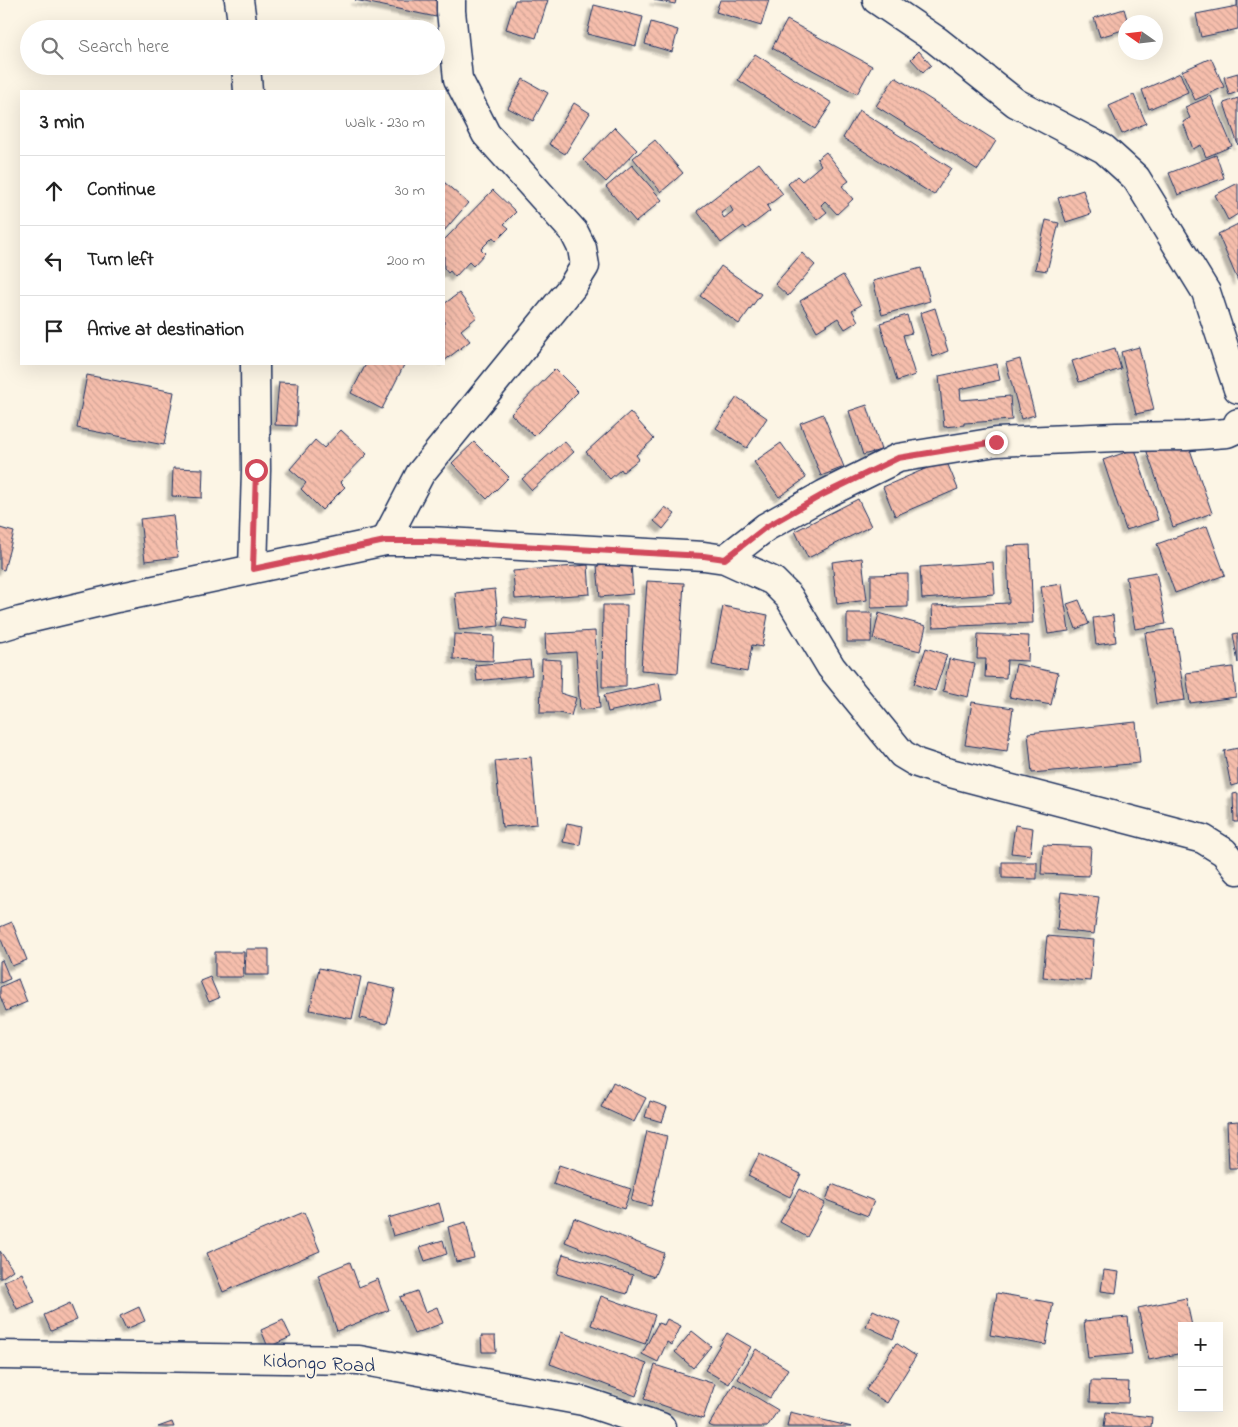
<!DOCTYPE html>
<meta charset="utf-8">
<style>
body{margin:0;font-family:"Indie Flower",sans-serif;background:#f2f2f2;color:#222}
.controls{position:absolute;right:15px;bottom:15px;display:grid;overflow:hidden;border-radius:0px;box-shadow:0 5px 20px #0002}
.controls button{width:45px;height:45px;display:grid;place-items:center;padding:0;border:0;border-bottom:1px solid #e0e0e0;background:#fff;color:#222;font:25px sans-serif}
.compass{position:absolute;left:1118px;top:15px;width:45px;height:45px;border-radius:50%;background:#fff;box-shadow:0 5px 20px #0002;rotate:284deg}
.stop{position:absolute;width:15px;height:15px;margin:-11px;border:4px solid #d1495b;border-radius:50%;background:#fff}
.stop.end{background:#d1495b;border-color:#fff;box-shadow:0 1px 5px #0008}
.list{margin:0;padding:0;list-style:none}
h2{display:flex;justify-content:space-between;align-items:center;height:65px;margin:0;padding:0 20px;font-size:21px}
h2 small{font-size:16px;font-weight:400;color:#767676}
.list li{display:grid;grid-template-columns:32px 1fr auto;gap:15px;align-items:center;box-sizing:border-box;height:70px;padding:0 20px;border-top:1px solid #e0e0e0}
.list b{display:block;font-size:19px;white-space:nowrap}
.list em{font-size:16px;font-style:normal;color:#767676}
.icon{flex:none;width:28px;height:28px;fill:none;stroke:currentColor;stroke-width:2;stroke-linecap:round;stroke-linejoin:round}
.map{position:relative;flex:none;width:1238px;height:1427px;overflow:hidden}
.search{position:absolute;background:#fff;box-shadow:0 5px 20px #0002;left:20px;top:20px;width:425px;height:55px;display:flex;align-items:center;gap:12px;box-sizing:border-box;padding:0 18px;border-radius:28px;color:#767676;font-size:19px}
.panel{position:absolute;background:#fff;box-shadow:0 5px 20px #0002;left:20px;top:90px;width:425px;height:275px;border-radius:0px}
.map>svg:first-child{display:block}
.building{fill:url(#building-back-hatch);stroke:#1b2f5e;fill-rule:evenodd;filter:url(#shadow)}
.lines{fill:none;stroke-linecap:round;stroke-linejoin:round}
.minor-casing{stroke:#1b2f5e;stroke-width:31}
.minor{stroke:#fcf5e5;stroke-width:28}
.route{stroke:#d1495b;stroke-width:6}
.labels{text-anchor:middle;stroke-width:4;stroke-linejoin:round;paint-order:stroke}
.street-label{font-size:20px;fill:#1b2f5e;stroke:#fcf5e5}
</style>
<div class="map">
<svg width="1238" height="1427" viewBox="0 0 1238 1427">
<defs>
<pattern id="building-back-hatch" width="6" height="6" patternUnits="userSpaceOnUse" patternTransform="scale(1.25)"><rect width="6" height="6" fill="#f6beac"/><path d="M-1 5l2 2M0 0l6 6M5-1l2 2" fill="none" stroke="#d2a496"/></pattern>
<filter id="shadow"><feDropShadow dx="-4.5" dy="4.5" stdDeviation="1" flood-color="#0004"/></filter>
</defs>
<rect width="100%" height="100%" fill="#fcf5e5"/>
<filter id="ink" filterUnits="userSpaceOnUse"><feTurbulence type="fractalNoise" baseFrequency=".02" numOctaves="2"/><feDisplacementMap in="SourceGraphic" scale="10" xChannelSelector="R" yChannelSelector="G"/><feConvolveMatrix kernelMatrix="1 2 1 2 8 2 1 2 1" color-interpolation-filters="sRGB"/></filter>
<g filter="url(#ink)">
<path class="building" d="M355 0H439L436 17Z
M515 0H548L536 38 506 29Z
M654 0H676L675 4Z
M720 0H769L761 26 716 12Z
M1237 0H1238V29L1201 37 1196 14 1237 6Z
M594 5 643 17 636 46 587 34Z
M1124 9 1128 22H1126V29L1100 37 1094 18Z
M787 20 872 66 857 94 772 48Z
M651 22 678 30 672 52 645 44Z
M919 51 931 65 923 72 911 59Z
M755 54 832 103 815 129 738 80Z
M1211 58 1224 87 1195 100 1182 71Z
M1180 73 1188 92 1149 109 1142 90Z
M1238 73V92L1229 95 1224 77Z
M895 77 996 141 978 170 876 106Z
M523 79 548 93 533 121 508 108Z
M1134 95 1146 123 1122 134 1109 106Z
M1211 96 1232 146 1206 157 1201 145 1193 149 1183 122 1190 118 1185 107Z
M1238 98V145L1224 103Z
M574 103 590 113 565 154 549 144Z
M859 110 951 168 934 195 843 138Z
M615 127 637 150 606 182 583 160Z
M655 140 683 173 661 192 633 158Z
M826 152 849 181 842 186 853 199 837 214 825 201 821 205 827 212 817 220 788 184 797 176 802 181 821 165 817 159Z
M1216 155 1224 178 1178 195 1169 173Z
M759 163 783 194 767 206 770 211 746 229 744 226 721 243 697 211ZM730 206 733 211 724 218 721 213Z
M632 165 662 200 636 222 606 187Z
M444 182 468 203 444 231Z
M1238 183V214L1228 220 1215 195Z
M493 190 516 212 504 224 509 228 496 241 493 237 481 249 485 253 473 266 469 262 455 277 450 271 448 273 444 268V240Z
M1083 190 1091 214 1066 222 1058 198Z
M1046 220 1059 223 1047 271 1035 269Z
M1238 224V281L1218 234Z
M802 253 815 265 788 296 775 284Z
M721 266 761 294 739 324 700 296Z
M921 268 930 301 882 315 873 281Z
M843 275 861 305 852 310 858 321 845 329 838 318 817 331 800 301Z
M459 293 477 317 461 330 470 341 444 361V304Z
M935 308 948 351 933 357 920 313Z
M907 315 912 333 903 335 915 375 897 381 880 323Z
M1139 347 1154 410 1136 414 1121 352Z
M1115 348 1121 369 1079 382 1072 361Z
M1020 359 1035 415 1021 419 1006 363Z
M366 364H402L404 365 382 409 351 393Z
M997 364 1000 380 960 389 961 400 1010 396 1012 420 964 423V425L944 427 939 376Z
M555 369 578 392 534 436 511 414Z
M87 375 174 392 164 445 77 428Z
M279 382 299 383 296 426 275 425Z
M737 397 767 418 747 448 716 428Z
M867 405 881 450 863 455 849 411Z
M630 412 654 439 636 455 639 459 623 472 621 469 610 479 586 452Z
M823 414 844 467 821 476 800 423Z
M341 430 367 454 340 482 345 487 322 510 301 489 306 483 290 469 315 440 324 448Z
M1186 438 1212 513 1173 527 1147 452Z
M564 441 574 452 532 490 522 479Z
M474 442 509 477 487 499 452 463Z
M781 443 806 478 779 497 754 462Z
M1135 449 1158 520 1126 530 1103 460Z
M946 460 958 489 895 516 883 487Z
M173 468 203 469 202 498 172 496Z
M858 499 871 526 808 558 795 531Z
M665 507 675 514 663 529 654 521Z
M173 515 178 557 145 561 140 519Z
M1207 526 1225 575 1175 593 1157 544Z
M0 528 14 532 4 570 0 569Z
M1030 545 1033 623 933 627 932 606 1009 603 1007 546Z
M862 558 867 600 837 604 832 562Z
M993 562 995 594 922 599 920 567Z
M631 563 633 594 600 597 597 566Z
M588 565 590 594 515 599 513 571Z
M1156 572 1166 624 1135 629 1126 577Z
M908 574V607L871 608V575Z
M647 581 684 583 678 673 641 670Z
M1062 584 1069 631 1048 634 1041 587Z
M495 589 499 626 459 630 455 593Z
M1079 600 1089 624 1076 629 1067 604Z
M603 605H627L626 687H602Z
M723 606 768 615 762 647 752 645 747 672 712 665Z
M847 613H872L871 642H847Z
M879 613 926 626 920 651 873 639Z
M1113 615 1116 642 1096 645 1093 618Z
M504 617 528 621 527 630 502 626Z
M1174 629 1185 700 1156 704 1145 633Z
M595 631 600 708 580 710 576 652 546 654 545 634Z
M1238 633V663L1233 634Z
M454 634 494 636 493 661 453 659Z
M978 634 1029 636 1028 661 1007 660 1006 678 985 677 986 659H977Z
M926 648 947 655 935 691 914 684Z
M542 659 561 660 560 693 576 698 571 716 559 713H540Z
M949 659 975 664 968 697 943 691Z
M530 660 532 675 477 681 475 665Z
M1016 664 1058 673 1051 705 1009 697Z
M1233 667 1236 697 1190 703 1186 673Z
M659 683 662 700 608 712 604 695Z
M972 702 1013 708 1007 751 965 745Z
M1136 722 1140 763 1032 773 1028 733Z
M1238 748V784L1231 786 1224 751Z
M531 757 537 824 502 827 495 761Z
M1238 793V822H1234L1233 794Z
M567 823 583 826 580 845 563 842Z
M1015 825 1033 828 1030 855 1011 853Z
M1043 845 1091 847 1089 876 1041 874Z
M1002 862H1037V879L1002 878Z
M1061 892 1099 897 1094 934 1057 930Z
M12 922 27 960 12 966 0 937V927Z
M1047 936 1094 940 1090 981 1043 977Z
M246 949H269V975H245Z
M215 952H244L243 977H215Z
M2 960 10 979 0 983V961Z
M319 968 361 977 352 1019 310 1010Z
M210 977 219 998 209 1002 200 981Z
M18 979 27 1002 6 1011 0 996V987Z
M368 983 395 989 387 1024 360 1018Z
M613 1082 646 1098 634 1122 601 1107Z
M650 1101 667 1107 662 1122 645 1117Z
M1238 1121V1168H1229L1227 1122Z
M647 1131 667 1136 651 1206 631 1201Z
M759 1154 801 1174 790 1197 748 1176Z
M559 1165 631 1189 624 1209 553 1184Z
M832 1184 874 1201 868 1216 826 1200Z
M799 1189 825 1203 807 1237 780 1222Z
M439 1203 444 1221 393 1236 388 1218Z
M304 1212 320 1251 223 1292 207 1253Z
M574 1218 664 1253 654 1277 565 1242Z
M466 1222 474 1258 456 1262 448 1227Z
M443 1240 447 1254 425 1261 420 1247Z
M0 1251 13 1270 1 1278H0Z
M563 1254 633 1275 627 1294 557 1274Z
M350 1262 359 1287 378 1279 389 1310 337 1331 318 1275Z
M1104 1270 1119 1272 1116 1293 1101 1291Z
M22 1273 35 1302 17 1309 4 1281Z
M417 1291 425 1312 437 1307 443 1323 414 1334 400 1297Z
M997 1293 1053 1303 1046 1345 990 1335Z
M601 1296 655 1315 645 1344 591 1325Z
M1186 1298 1192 1326H1182V1353L1149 1360 1138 1308Z
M70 1303 77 1320 51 1331 44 1315Z
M139 1307 145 1321 126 1329 120 1316Z
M873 1310 900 1322 893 1339 866 1326Z
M1128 1317 1132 1354 1088 1358 1084 1321Z
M667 1319 681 1326 672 1345 667 1342 658 1362 642 1354 658 1323 664 1325Z
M283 1320 291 1337 268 1347 261 1330Z
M692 1331 711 1346 693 1368 675 1352Z
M561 1332 647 1364 636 1396 550 1364Z
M727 1333 751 1347 729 1384 705 1370Z
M481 1336H495L496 1352H482Z
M896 1343 916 1356 887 1403 866 1390Z
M756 1349 788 1369 770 1398 738 1379Z
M655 1365 715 1384 703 1419 644 1399Z
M1091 1381 1129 1382 1128 1403 1090 1402Z
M734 1384 778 1410 767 1427H713L709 1425Z
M790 1412 852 1427H787Z
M1106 1412 1152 1417 1151 1427H1104Z
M172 1422 174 1427H158Z"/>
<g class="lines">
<defs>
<path id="minor" d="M239 0 243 29
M877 0 936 40 1016 103 1104 149 1136 178 1206 292 1238 389
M246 66 248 91
M385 541 420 474 572 287 585 266 582 248 574 232 486 134 458 79 451 11V0
M725 559 766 527 825 494 898 458 996 442 1116 437 1186 436 1227 433 1236 429 1238 423
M253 569 256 470 255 364
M0 627 20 621 117 598 385 541H429L704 556 725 559 773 581 789 597 831 667 902 754 917 763 935 769 1203 839 1224 852 1238 870
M0 1355 359 1360 583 1401 661 1427"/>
</defs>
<use href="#minor" class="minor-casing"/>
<use href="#minor" class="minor"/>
</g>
</g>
<g class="lines" filter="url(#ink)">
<path class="route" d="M256 470 253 569 385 541H429L704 556 725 559 766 527 824 494 898 458 996 442"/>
</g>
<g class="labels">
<g class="street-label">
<text transform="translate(319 1362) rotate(3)" y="7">Kidongo Road</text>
</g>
</g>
</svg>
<div class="controls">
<button>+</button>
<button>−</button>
</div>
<svg class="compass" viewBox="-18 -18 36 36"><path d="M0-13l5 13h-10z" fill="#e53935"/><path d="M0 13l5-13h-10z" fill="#767676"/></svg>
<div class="stop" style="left:256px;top:470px"></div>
<div class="stop end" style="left:996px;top:442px"></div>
<div class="search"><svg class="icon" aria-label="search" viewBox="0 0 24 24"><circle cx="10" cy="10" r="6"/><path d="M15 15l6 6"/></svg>Search here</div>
<section class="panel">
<h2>3 min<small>Walk · 230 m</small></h2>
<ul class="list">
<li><svg class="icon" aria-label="ahead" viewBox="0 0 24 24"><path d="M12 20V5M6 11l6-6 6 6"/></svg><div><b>Continue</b></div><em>30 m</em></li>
<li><svg class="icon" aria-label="left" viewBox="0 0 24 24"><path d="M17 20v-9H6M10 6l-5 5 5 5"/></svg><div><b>Turn left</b></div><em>200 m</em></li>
<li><svg class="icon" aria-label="arrive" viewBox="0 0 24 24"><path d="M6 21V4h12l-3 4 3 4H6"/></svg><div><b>Arrive at destination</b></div></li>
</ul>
</section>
</div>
